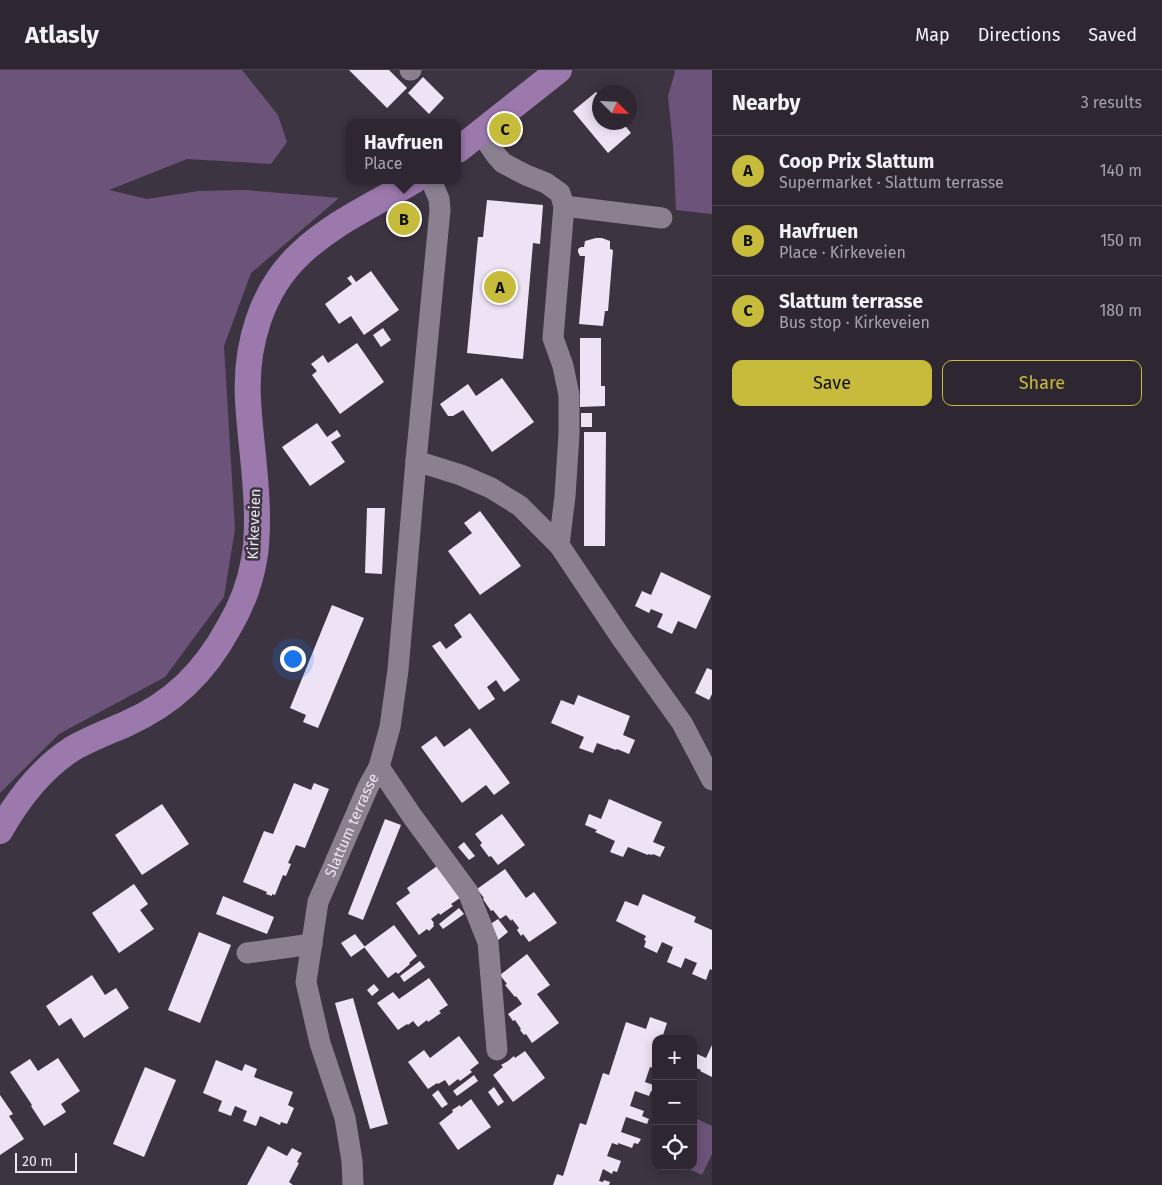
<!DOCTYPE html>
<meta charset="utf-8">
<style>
body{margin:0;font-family:"Fira Sans",sans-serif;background:#362f3a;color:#f1f3f6}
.controls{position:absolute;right:15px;bottom:15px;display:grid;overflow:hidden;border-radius:10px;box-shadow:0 2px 12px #0003}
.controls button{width:45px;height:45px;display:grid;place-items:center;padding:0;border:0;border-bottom:1px solid #49444d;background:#2e2732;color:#f1f3f6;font:25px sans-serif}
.compass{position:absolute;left:592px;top:15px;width:45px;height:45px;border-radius:50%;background:#2e2732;box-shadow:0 2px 12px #0003;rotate:114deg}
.scale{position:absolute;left:15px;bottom:12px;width:62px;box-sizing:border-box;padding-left:5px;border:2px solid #ebe5ee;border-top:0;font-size:14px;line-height:18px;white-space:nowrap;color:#ebe5ee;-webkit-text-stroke:4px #3d3442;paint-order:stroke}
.you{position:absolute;left:292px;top:588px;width:18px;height:18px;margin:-12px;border:4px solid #fff;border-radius:50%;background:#1a73e8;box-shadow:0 0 0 8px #1a73e833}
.badge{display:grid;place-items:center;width:32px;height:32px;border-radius:50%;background:#c7bb3b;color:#111;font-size:16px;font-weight:700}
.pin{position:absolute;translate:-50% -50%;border:2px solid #fff;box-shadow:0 1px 5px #0006}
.popup{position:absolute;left:346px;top:49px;width:115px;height:65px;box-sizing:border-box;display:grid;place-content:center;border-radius:10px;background:#2e2732;filter:drop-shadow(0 1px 4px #0005);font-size:16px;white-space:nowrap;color:#a7a5ac}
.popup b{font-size:19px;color:#f1f3f6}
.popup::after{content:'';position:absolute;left:50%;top:100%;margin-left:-10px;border:10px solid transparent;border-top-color:#2e2732}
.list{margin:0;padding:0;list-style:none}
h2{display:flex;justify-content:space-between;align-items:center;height:65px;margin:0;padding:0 20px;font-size:21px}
h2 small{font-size:16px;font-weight:400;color:#a7a5ac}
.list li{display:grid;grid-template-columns:32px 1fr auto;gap:15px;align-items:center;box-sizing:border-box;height:70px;padding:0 20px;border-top:1px solid #49444d}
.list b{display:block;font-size:19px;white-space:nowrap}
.list p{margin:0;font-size:16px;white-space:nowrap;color:#a7a5ac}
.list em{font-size:16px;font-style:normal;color:#a7a5ac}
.actions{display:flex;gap:10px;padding:15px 20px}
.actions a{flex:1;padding:11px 0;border:1px solid #c7bb3b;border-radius:10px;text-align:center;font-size:18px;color:#c7bb3b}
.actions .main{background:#c7bb3b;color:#111}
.icon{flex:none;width:28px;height:28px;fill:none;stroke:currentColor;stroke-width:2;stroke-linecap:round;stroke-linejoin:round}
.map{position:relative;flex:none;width:712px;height:1115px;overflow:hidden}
header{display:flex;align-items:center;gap:30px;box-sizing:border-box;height:70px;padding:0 25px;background:#2e2732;border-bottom:1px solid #49444d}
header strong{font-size:24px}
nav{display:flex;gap:28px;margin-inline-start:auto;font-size:18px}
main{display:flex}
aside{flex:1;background:#2e2732}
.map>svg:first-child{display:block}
.green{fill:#6c5379}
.building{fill:#eee3f5}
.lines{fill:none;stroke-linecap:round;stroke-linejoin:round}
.minor{stroke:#8b8090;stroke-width:21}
.major{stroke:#9c79ad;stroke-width:26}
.labels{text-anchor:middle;stroke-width:5;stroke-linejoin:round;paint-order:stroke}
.street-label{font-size:15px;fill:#ebe5ee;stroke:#3d3442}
</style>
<header>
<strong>Atlasly</strong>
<nav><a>Map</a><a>Directions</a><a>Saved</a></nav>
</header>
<main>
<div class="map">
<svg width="712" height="1115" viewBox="0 0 712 1115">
<rect width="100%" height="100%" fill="#3d3442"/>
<path class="green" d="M0 0H242L278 45 287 72 271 94 187 89 109 120 147 129 199 121 245 120 339 128 251 203 224 276 235 459 224 527 165 607 59 664 0 723Z
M674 0H712V144L676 140 673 75 668 26 675 2Z
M693 1047 712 1056V1084L702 1105 682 1096H693Z"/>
<path class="building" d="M349 0H389L407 18 387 38Z
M423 7 444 28 429 44 408 23Z
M596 22 600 26V52H622L631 63 608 83 573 41Z
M487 130 543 135 540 174 533 173 523 289 467 283 478 167H483Z
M596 168H602L610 171V179L613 180 608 241H605L603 256 579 254 585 186H580L578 182V179L581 177H584L585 171Z
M371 201 399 240 364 265 351 246 339 254 325 234 352 214 347 208 349 207 351 205 356 212Z
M383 258 391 270 381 277 373 265Z
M580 268H601V316H605V336L580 337Z
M357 273 384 312 340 344 312 305 317 301 311 294 323 285 328 293Z
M502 308 534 352 492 382 463 340 453 346H448L440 334 468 314 476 326Z
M581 343H592V357H581Z
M317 353 327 367 337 360 341 366 331 372 345 392 310 416 282 377Z
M584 362H606L605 476H584Z
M367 438H385L382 504 365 503Z
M480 441 521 496 480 525 448 481 472 463 464 453Z
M661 502 711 526 696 559 678 551 672 564 657 557 663 544 651 539 649 543 635 536 642 521 651 525Z
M332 535 364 548 318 658 303 652 306 645 290 638Z
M470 543 520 610 504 622 496 610 487 617 495 629 479 640 432 576 440 571 446 579 462 567 454 555Z
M707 598 712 600V624L709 630 695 623Z
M578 625 630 646 623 665 635 670 629 684 617 679 616 680 597 673 593 683 579 678 584 667 551 653 561 630 574 635Z
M470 658 510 713 494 725 486 715 462 733 421 677 436 666 444 677Z
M294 713 311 720 314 713 329 719 305 778 296 775 288 793 291 794 286 806 283 805 275 825 272 824V826L266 824 267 822 243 812 264 761 273 764Z
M609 729 662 752 653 772 665 777 660 787 653 784 652 785 648 784V785L628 777 623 787 610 782 615 771 595 762 597 760 585 755 589 744 601 749Z
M162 734 189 774 142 805 115 765Z
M502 744 525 775 498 795 491 786 489 787 480 775 482 773 475 764Z
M385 749 401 755 363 850 348 844Z
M464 772 475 786 469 790 458 777Z
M437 796 460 828 451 834 453 836 440 845 439 843 431 849 434 853 433 854 434 856 429 861 427 859 419 865 396 833 410 823 407 818Z
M505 799 526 828 534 822 557 853 529 872 523 864 521 866 517 860 519 858 512 849 511 851 506 845 500 849 493 840 491 841 483 829 484 828 477 819Z
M134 814 148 834 140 840 154 859 119 883 92 843Z
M643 824 696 847 694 852 712 860V900L710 899 706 910 692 904 697 893 685 888 681 898 667 892 673 877 662 872 657 883 644 877 646 871 644 870 646 866 616 851 625 831 638 836Z
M223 826 274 847 267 864 216 844Z
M459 838 464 844 443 859 439 854Z
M498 849 508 862 497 871 486 857Z
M394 855 417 886 409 893 410 894 398 904 396 902 388 908 364 877Z
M199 862 231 875 200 953 168 940Z
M355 864 365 877 351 887 341 873Z
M527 884 550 915 537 924 559 953 532 973 526 964 524 965 520 960 521 959 515 950 513 951 508 944 522 934 516 926 515 927 505 915 507 914 500 905Z
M420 891 425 897 404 912 400 906Z
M92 905 105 925 116 918 129 938 84 968 71 948 59 956 46 936Z
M429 908 448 935 439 941 441 943 428 952 427 950 418 957 413 951 408 955 407 954 398 960 377 933 393 922 399 929Z
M374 914 379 920 372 926 367 920Z
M353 928 388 1054 370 1059 335 933Z
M650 947 667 953 663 965 661 964 659 969H656V979L654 984H656V999L650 997 645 1012 656 1016V1022L651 1021 649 1026 635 1021 630 1036 644 1041 642 1046 649 1049 647 1054 626 1047 621 1062 641 1069 638 1074 634 1073 632 1078 618 1073V1075L612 1073 607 1086 621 1091 617 1102 613 1101 612 1104 603 1099 599 1111 603 1112 604 1110 610 1112 609 1115H553L557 1104 563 1106 580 1053 586 1055 603 1003 609 1005 626 952 646 959Z
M459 966 479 993 470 1000 472 1002 460 1011 458 1009 449 1016 445 1010 438 1014 437 1013 428 1019 408 992 424 980 430 988Z
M712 975V1007L700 1001 701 1000 696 998 697 996 693 994V986L695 983 706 988Z
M525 981 545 1008 513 1032 493 1005 503 997 501 995 508 991 514 986 515 988Z
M58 988 80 1021 61 1034 66 1042 44 1056 31 1036 32 1035 10 1002 30 989 38 1001Z
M216 990 242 1001 245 994 257 999 254 1007 293 1022 288 1035 294 1038 287 1054 281 1052 280 1055 260 1046 256 1056 243 1051 247 1041 235 1036 231 1046 218 1041 222 1031 203 1023Z
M145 997 176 1010 144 1087 113 1074Z
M474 1005 478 1011 457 1026 453 1021Z
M494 1017 504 1032 498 1036 488 1022Z
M438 1020 448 1034 442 1038 432 1025Z
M0 1025 13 1044 9 1046 24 1069 0 1085Z
M471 1029 491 1057 458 1080 439 1053 453 1042 452 1040 460 1035 461 1037Z
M268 1076 287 1086 292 1078 302 1083 297 1092 299 1093 289 1112 293 1115H247Z"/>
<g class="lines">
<g class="minor">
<path d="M410 0H411"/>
<path d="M480 62 496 85 503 93 526 105 546 113 560 123 564 136 553 268 563 296 569 325V364L565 426 559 475"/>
<path d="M564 136 662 148"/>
<path d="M416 391 461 405 491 418 520 436 559 475 622 569 682 653 712 710"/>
<path d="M379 697 412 746 468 822 488 872 497 980"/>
<path d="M247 883 312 874"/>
<path id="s1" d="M353 1115 352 1091 345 1048 320 973 306 912 318 832 368 717 379 697 390 657 398 600 416 391 440 140 439 129 431 110"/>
</g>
<path class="major" d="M458 80 559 0
M0 761C18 729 41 699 72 679 89 669 108 662 126 654 173 633 204 603 229 557 241 537 250 513 254 490 257 476 257 462 257 448 257 408 250 369 248 330 245 276 261 220 301 183 335 151 376 134 415 110"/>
</g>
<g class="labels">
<g class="street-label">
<text transform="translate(254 454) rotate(-88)" y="5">Kirkeveien</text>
<text dy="5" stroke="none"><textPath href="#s1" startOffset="374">Slattum terrasse</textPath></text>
</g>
</g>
</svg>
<div class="controls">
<button>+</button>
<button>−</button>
<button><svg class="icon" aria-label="locate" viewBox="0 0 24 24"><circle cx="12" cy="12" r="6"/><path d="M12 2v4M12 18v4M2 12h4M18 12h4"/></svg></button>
</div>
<svg class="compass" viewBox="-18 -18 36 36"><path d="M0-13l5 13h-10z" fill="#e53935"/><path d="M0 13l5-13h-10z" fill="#a7a5ac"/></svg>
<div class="scale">20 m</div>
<div class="you"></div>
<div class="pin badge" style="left:500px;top:217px">A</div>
<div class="pin badge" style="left:404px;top:149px">B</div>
<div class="popup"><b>Havfruen</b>Place</div>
<div class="pin badge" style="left:505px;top:59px">C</div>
</div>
<aside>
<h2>Nearby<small>3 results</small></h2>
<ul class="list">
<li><span class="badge">A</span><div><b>Coop Prix Slattum</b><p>Supermarket · Slattum terrasse</p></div><em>140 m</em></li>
<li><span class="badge">B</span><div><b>Havfruen</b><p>Place · Kirkeveien</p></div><em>150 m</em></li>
<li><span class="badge">C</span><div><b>Slattum terrasse</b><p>Bus stop · Kirkeveien</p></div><em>180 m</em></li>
</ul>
<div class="actions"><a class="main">Save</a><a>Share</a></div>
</aside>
</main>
